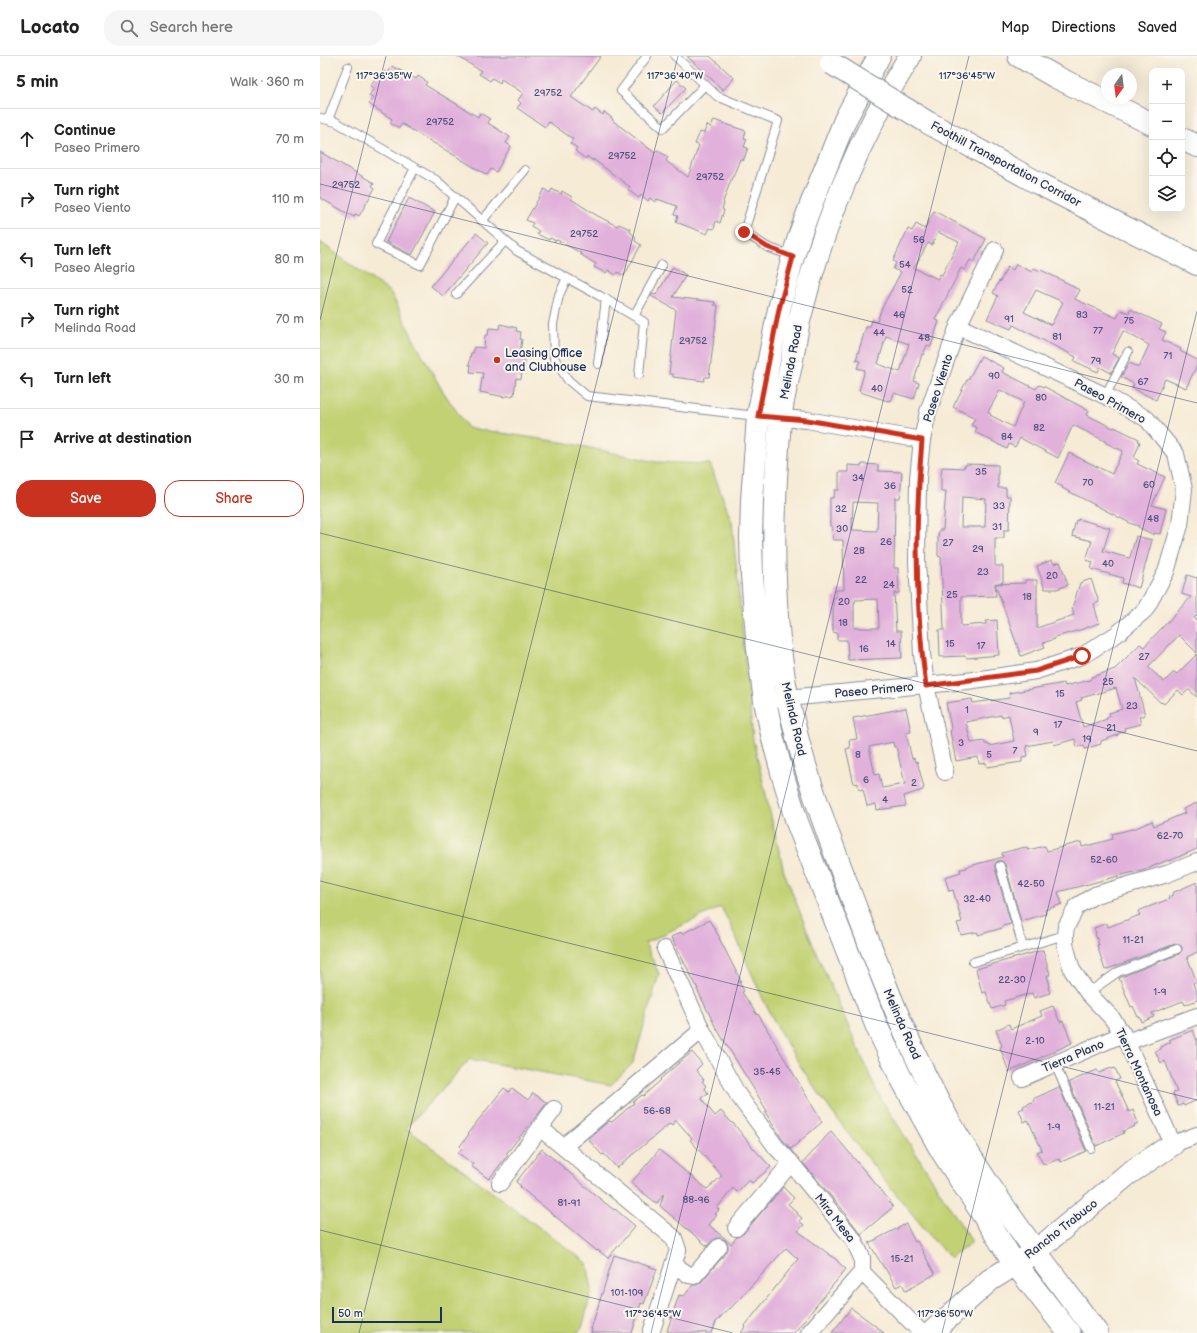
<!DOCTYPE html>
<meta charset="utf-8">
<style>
body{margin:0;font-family:"Balsamiq Sans",sans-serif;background:#f6f6f6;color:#222}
.controls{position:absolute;right:12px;top:12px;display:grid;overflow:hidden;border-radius:8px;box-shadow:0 4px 16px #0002}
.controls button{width:36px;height:36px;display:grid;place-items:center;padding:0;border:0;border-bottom:1px solid #e0e0e0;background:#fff;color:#222;font:20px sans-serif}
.compass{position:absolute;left:781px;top:12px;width:36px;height:36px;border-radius:50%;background:#fff;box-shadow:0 4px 16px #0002;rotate:194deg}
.scale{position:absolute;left:12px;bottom:10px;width:110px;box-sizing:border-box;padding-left:4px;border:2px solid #1b2f5e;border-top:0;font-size:11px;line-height:14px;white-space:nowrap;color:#1b2f5e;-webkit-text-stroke:3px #fbf7ec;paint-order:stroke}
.stop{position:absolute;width:12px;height:12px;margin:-9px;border:3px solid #c8321e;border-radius:50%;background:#fff}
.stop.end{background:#c8321e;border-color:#fff;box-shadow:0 1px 4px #0008}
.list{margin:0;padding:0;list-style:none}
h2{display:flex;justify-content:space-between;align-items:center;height:52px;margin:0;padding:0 16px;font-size:17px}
h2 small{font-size:13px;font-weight:400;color:#767676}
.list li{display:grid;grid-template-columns:26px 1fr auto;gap:12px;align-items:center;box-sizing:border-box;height:60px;padding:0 16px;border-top:1px solid #e0e0e0}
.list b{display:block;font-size:15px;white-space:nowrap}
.list p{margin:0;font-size:13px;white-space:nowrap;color:#767676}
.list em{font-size:13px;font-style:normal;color:#767676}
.actions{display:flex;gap:8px;padding:12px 16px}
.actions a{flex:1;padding:9px 0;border:1px solid #c8321e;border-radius:16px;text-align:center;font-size:14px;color:#c8321e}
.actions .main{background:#c8321e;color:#fff}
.icon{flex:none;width:22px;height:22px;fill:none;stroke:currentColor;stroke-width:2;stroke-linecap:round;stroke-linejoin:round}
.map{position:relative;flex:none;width:877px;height:1277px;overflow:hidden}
header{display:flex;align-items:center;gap:24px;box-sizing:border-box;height:56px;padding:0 20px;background:#fff;border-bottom:1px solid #e0e0e0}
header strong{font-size:19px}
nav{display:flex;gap:22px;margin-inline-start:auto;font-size:14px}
.search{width:280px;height:36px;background:#f6f6f6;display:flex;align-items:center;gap:10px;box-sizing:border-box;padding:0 14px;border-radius:16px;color:#767676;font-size:15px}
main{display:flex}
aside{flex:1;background:#fff}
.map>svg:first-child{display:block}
.green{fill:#c2d173;stroke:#6e8068}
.building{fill:#e1b1db;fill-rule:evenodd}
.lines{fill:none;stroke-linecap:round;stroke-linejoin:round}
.lane-casing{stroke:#888d9a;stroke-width:10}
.street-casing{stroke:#888d9a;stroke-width:18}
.secondary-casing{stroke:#888d9a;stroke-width:24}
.highway-casing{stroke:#888d9a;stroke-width:24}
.lane{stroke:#fff;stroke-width:8}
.street{stroke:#fff;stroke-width:16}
.secondary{stroke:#fff;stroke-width:22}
.highway{stroke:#fff;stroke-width:22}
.highway-bridge-casing{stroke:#888d9a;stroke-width:24;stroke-linecap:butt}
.highway-bridge{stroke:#fff;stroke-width:22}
.route{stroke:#c8321e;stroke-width:5}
.ticks{fill:none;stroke:#1b2f5e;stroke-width:1;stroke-opacity:0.45}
.poi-dot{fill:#c8321e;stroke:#fbf7ec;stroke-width:1.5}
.labels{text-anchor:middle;stroke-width:4;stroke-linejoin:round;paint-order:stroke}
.number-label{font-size:10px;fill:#4c507d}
.street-label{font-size:12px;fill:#1b2f5e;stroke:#fbf7ec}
.poi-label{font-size:12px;fill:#1b2f5e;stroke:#fbf7ec;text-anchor:start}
.ticks-label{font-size:10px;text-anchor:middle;fill:#1b2f5e;stroke:#fbf7ec;stroke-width:4;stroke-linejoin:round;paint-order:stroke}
</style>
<header>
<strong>Locato</strong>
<div class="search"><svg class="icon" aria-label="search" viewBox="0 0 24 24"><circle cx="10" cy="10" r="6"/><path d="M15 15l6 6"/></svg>Search here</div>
<nav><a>Map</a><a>Directions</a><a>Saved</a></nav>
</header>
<main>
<aside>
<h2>5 min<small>Walk · 360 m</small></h2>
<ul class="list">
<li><svg class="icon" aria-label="ahead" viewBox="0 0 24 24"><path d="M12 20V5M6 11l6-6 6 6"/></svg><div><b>Continue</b><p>Paseo Primero</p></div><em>70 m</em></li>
<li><svg class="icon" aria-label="right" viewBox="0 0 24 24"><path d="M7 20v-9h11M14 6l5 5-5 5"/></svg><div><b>Turn right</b><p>Paseo Viento</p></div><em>110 m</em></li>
<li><svg class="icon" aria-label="left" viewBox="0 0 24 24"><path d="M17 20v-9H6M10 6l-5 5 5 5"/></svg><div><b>Turn left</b><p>Paseo Alegria</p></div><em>80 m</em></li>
<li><svg class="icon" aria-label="right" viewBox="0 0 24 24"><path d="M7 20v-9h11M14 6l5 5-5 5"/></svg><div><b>Turn right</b><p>Melinda Road</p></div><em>70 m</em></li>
<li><svg class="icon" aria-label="left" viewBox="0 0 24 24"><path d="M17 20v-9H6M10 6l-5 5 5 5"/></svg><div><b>Turn left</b></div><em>30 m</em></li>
<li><svg class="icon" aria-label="arrive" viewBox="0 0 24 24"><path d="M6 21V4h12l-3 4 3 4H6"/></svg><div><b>Arrive at destination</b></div></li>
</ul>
<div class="actions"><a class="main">Save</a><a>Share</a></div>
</aside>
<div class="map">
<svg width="877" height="1277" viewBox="0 0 877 1277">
<rect width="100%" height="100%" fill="#fbf7ec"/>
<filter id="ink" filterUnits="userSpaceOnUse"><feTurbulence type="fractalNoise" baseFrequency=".025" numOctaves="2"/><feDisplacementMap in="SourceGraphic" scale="8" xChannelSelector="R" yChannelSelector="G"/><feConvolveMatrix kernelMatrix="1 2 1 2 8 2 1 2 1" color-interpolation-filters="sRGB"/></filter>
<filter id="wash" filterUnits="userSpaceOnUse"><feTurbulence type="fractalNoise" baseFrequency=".012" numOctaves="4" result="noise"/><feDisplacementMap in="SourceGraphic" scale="16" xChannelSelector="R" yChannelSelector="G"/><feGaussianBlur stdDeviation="0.9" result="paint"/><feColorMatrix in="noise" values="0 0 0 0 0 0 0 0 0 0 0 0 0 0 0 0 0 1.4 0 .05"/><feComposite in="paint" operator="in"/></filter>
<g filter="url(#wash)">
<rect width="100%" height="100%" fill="#f6ebd5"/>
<path class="green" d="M0 186 71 237 93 282 122 334 148 372 247 387 336 406 390 408 412 466 433 684 464 816 493 889 558 1038 652 1186 631 1202 615 1186C557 1114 495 1043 452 961 433 925 420 886 401 851L325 887 339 918 313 1007 291 1029 150 1003 86 1072 267 1207 272 1234 262 1272 257 1277H0Z"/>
<g id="blocks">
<path class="building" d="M137 0H281L251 41 273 56 275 53 283 59 284 56 293 63 292 64 335 97 337 94 348 101 346 105 368 121 379 89 375 88 380 76 384 77 387 69 391 71 394 64 426 75 424 82 427 83 424 91 428 92 423 105 420 103 413 121H412L403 146 404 147 402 153 404 154 400 167 396 165 394 173 390 172 387 178 356 166 358 160 354 159 357 150 337 143 335 146 330 142 328 145 321 139 319 142 308 134 310 131 273 103V105L267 100 266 103 255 95 257 92 250 87 253 83 247 79 229 66 225 71 197 52 201 47 198 44 203 37 181 23 180 27 172 22 170 25 159 18 161 15Z
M367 0H390L414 22 403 34Z
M72 10 96 23 98 20 107 26 105 29 158 61 160 57 170 63 168 67 190 81 186 87 191 90 176 116 171 113 167 119 82 68 79 72 70 67 72 63 49 48 53 42 49 40 54 32 50 30 57 20 60 22 64 15 68 17Z
M357 24 366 32 342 57 334 50Z
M0 96 54 127 52 130 55 132 39 160 35 158 34 161 0 142Z
M224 133 230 137 232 133 241 138 242 135 252 141 251 143 276 159 297 170 299 168 310 173V176L316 181 315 185 321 189 304 220 298 216 296 219 288 214 286 217 274 211 276 208 260 198 261 197 237 184 236 185 230 182 229 184 217 178 219 175 211 170 213 167 206 164Z
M89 142 115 156 92 199 66 186Z
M614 155 666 183 654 206 650 204 645 214 641 212 615 264 619 265 611 290 607 289 603 299 602 298 594 325 599 327 594 343 574 337 571 345 568 344V345L540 336 539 335 545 314 537 312 540 305 536 304 546 271H550L552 264 557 266 561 254 581 216 573 213 576 207 573 205 588 173 592 175 596 168 605 173ZM618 176 639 186 622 219 620 218 618 223 594 212 608 187 612 189ZM566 280 589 288 580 316 558 308Z
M156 177 168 187 123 240 111 230Z
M696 208 712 216 714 212 720 215 721 214 753 230V231L760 234 755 243 797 262 801 254 809 257 810 253 842 268 839 273 846 276 842 284 861 293 860 295 877 304V309L866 332 845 323 836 344 812 332 814 328 801 321 809 307 819 311 829 289 803 275 792 298 799 302 791 317 780 311 778 316 754 305 756 301 719 282 693 269 691 273 667 263 678 240 673 237 679 225 680 226 687 211 693 214ZM716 234 743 246 731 269 704 256Z
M353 211 366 219 353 241 395 246 394 249H398L389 321H385L384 325 353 321V318H349L356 254 331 240 332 238 336 239Z
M180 268 197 272 196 275 201 276 200 283H202L200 297 204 298 203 304 205 305 204 316H202L201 323 196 322 194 339H192V340H185V341L160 336 163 317 150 316 151 309H149L151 297H153L154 291 164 292 165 279H168L169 272 179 273Z
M661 300 684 312 682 316 716 333 719 329 725 331 769 355 767 359 793 372 794 371 819 383 818 385 820 386 814 402 819 405 817 408 845 421 832 449 846 453 840 478 834 477V479L818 471 819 470 812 468 742 432 743 431 735 427 749 397 792 418 803 395 786 387 785 385 753 369 738 402 700 382 695 391 689 388 687 393 655 376 657 372 651 369 655 362 633 351 647 324H648ZM680 334 704 346 693 371 670 359 671 358 668 356Z
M542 408 558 409V415L582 416 580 442H575L574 512H578L579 537H574L576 575H581L582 602 528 604 527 584H517V577L513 576V542L516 541V534H524L523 484H513L512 470H510V442H513V440H514L515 434H519V416H528V409L542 410ZM533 446 558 447 557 475 532 474ZM558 543 559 572H534V546L535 547V544Z
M646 408 678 409V432H686V440H690L689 474H684V482H675V510H683V526L675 528 676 540 641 541V570L666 568V565L677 564 679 599 647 602 645 600 620 601 619 574H624L621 501 618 500V481L619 474H623L626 435H621V419L622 411 644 412V410H646ZM642 441 666 443 665 471H641Z
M758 463 790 472 783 495 787 496 809 502 810 501 816 480 832 484 819 532 802 527 803 522 771 513 773 506 766 504 772 485 752 480 756 464 758 465Z
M732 504 734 508 740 506 748 529 737 533H725L717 510Z
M867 519 877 522V559L874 562 877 564V597L859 579 828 611 844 626 854 616 857 618 877 598V641L869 634H868L863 639 858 634 844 648 842 646 841 647 815 622 825 659 819 661 821 668 804 672 805 675 798 677V679L781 685V688L765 693 764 689 757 691 755 683 734 689 733 685 706 690 708 700 702 701V706L667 711 666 707 659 708 658 701 636 705 630 675H631V672L626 647 652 643 653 647 690 642 689 637 744 627 745 630 770 624 772 621 795 613 820 588 824 591 871 541 862 538ZM796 632 802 653 789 657 790 660 787 661V663L763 671 756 646 762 644 761 642ZM681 659V661L689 659 694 685 669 690 668 688H665V685L651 687 646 666Z
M771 523 779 546 774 548 779 567 760 574 735 581V583L723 587 725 591 701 600 675 528 705 527V524H717V572L754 559 752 552 760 527Z
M586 652 591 676 586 677 592 703 594 702 595 706 597 705 604 732H603V734L584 740 586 750 557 754 556 748 547 750 543 733 539 734 538 727 534 728 526 693 530 692 529 684 537 683 533 662ZM573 686 574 691 576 690 585 728 562 732 559 718 555 719 549 691Z
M877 747V793L849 805 848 804 829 812 738 836 742 848 725 854 726 858 701 865 685 808 682 805H678L675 808V812L691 868 682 870V872L658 879V876L641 879 637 867 642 866 633 834 629 835 625 821 641 816 640 813 647 812 646 811 683 801 682 797 701 792 707 791 708 794 725 790 727 795 761 786 762 791 793 783 792 778 816 772 832 765 834 770 865 757 863 753Z
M877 826V896L867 901 877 926 873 927 877 938V944L865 949 863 945 832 957 834 961 822 966 820 961H818L813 950 811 951 799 922 859 898 862 894V891L858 888H855L785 914 777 889H779L775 878 776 877 774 872 787 867 788 871 820 859 818 855 849 843 848 841 853 839 852 837Z
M389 864 400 882H399L421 925 419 926 424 935 422 936 437 959 438 958 502 1066 471 1093 462 1083 445 1056 447 1055 440 1043 395 970 377 933H378L351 881 361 876 362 878Z
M723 894 730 919H727L730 930 728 931 730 937 714 942 712 937 684 945 685 949 672 953 666 936 662 937 656 913Z
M733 950 740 966 743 965 752 987 689 1016 682 997 680 991 682 990 676 974 689 968 691 973 722 960 720 955Z
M873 974 877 985V1044L864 1050 863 1048 858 1050 853 1037 857 1036 845 1005 841 1007 835 995 840 993V991L851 986 849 984Z
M372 996 382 1008 376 1014 384 1024 382 1025 386 1030 384 1032 388 1037 381 1042 395 1060 401 1055 413 1068V1067L433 1092 451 1111 432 1127 429 1124 417 1136 413 1132 397 1152 399 1154 395 1158 397 1159 389 1169 411 1188 417 1181 423 1178 463 1131 474 1142 468 1148 478 1157 477 1158 482 1162 479 1165 484 1169 478 1175 518 1205V1206L526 1213 474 1277H421L425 1271H424L478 1203 466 1192 410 1253 409 1252 396 1266 392 1277H354L347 1275 359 1239 364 1240 373 1229H377L381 1226 406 1197 408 1193V1188L405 1184 400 1182H396L387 1190 340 1150 344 1138 337 1147 335 1146 311 1127 339 1094 387 1133 402 1120 370 1084 372 1082 356 1064 352 1069 350 1067 297 1112 284 1098 282 1099 268 1083 289 1065 292 1066 314 1047 313 1046 322 1039 323 1040 341 1024 340 1023Z
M791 1012 792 1013 795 1012 800 1023 795 1025 809 1056 813 1054 818 1067 814 1069 815 1070 803 1075 804 1077 776 1090 749 1026 777 1014 779 1017Z
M739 1031 766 1095 741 1106 739 1103 726 1108 725 1107 723 1108 717 1096 722 1094 708 1064 704 1066 699 1054 704 1052 703 1050 714 1045 713 1043Z
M184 1032 189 1036 192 1032 208 1044 213 1037 227 1047 186 1098 188 1099 169 1123 151 1110 153 1108 138 1097 142 1092 140 1090 149 1078 148 1077Z
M511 1075 570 1145 569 1146 573 1151 541 1178 526 1159H527L483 1107Z
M222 1093 274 1138 294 1154 295 1153 315 1170 288 1202 278 1194 277 1195 200 1131 201 1130 196 1126Z
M586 1168 595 1186 597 1185 615 1218 586 1235 582 1228 576 1231 565 1212H564L549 1187Z
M294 1199 337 1213 324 1248 321 1247 312 1277H271L272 1273H271Z
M531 1252 549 1265 564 1277H512Z"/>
</g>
</g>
<g filter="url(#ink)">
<use href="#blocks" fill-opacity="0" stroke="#888d9a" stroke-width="1"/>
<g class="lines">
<defs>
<path id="lane" d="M327 0 301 35 343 72 385 29
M355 0 397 40 458 65 424 176 447 191 472 200
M0 62 16 66 116 124 197 195 280 240 324 266 319 319
M8 64 28 11
M95 112 56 188 100 209 135 141
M162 165 205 114
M247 222 239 239 233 268 234 302 248 324 267 340 436 360
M136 238 185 185
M314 260 342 209
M278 308 286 243
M785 340 808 296
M680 810 703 891
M653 906 745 879
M768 937 798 916 857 893
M735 1008 771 1092"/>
<path id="street" d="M449 361 487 364 602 384
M457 643 647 625 716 615 762 600 797 578 825 554 846 516 860 469 864 433 856 398 827 363 790 342 638 270
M625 716 606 629 602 598 597 505 598 422 602 384 608 356 638 270 675 194
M877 806 847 818 775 839 757 850 746 871 745 879V888L752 914 768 937 791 961 803 978 853 1088 877 1079
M345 893 382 974 418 1039 456 1091 471 1107 534 1184 542 1202V1216L489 1277
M807 986 877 960
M702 1022 803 978
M220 1072 354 1182 358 1194 331 1277
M243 1091 382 974
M180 1127 234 1053
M416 1172 471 1107
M353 1208 369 1219 374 1220 399 1191
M542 1216 602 1277"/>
<path id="secondary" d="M559 0 525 64 492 146 480 178 473 201 459 253 438 360 432 444 431 482 432 519 438 593 445 645 453 683 463 720 477 766 557 971 580 1020 621 1094 695 1208 749 1277
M590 0C540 79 502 171 480 261 476 277 474 293 471 309 467 327 462 345 460 364 459 377 458 391 457 405 452 483 453 563 467 640 470 654 474 667 477 681 493 741 516 799 538 858 565 929 592 1000 630 1067 673 1141 726 1209 777 1277
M611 1277 670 1224 715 1196 808 1118 853 1088"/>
<path id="highway" d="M699 0 734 20 832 68
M607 66 718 127 877 208
M862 83 877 90"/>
</defs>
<use href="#lane" class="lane-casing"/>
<use href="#street" class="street-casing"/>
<use href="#secondary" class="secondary-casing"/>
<use href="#highway" class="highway-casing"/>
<use href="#lane" class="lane"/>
<use href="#street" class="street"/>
<use href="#secondary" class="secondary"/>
<use href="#highway" class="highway"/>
<defs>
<path id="highway-bridge" d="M511 7 607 66"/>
</defs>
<use href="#highway-bridge" class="highway-bridge-casing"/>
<use href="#highway-bridge" class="highway-bridge"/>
</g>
</g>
<g class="lines" filter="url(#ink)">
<path class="route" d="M424 176 447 191 473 201 459 253 438 360 487 364 602 384C595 464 595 549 606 630L716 615 762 600"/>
</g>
<path class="ticks" d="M0 128 877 347M0 264 66 0M0 477 877 695M0 825 877 1044M0 1174 413 1277M39 1277 358 0M331 1277 649 0M622 1277 877 255"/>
<circle class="poi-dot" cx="177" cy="304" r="4"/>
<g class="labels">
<g class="number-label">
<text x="228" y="40">29752</text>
<text x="120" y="69">29752</text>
<text x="302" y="103">29752</text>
<text x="390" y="124">29752</text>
<text x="26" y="132">29752</text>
<text x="264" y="181">29752</text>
<text x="599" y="187">56</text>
<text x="585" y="212">54</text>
<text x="587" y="237">52</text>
<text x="579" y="262">46</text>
<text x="762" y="262">83</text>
<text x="689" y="266">91</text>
<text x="809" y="268">75</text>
<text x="778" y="278">77</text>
<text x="559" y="280">44</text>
<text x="737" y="284">81</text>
<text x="604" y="285">48</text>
<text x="373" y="288">29752</text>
<text x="848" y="303">71</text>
<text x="776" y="308">79</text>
<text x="674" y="323">90</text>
<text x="823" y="329">67</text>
<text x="557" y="336">40</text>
<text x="721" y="345">80</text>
<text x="719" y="375">82</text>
<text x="687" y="384">84</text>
<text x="661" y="419">35</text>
<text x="538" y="425">34</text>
<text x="768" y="430">70</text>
<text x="829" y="432">60</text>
<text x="570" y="433">36</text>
<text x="679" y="453">33</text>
<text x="521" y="456">32</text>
<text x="833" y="466">48</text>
<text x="677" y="474">31</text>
<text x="522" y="476">30</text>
<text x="566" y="489">26</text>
<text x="628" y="490">27</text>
<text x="658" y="496">29</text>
<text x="539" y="498">28</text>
<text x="788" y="511">40</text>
<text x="663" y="519">23</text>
<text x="732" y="523">20</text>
<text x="541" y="527">22</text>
<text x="569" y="532">24</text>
<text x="632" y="542">25</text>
<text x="707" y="544">18</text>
<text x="524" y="549">20</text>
<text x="523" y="570">18</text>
<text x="571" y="591">14</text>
<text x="630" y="591">15</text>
<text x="661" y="593">17</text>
<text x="544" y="596">16</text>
<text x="824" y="604">27</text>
<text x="788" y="629">25</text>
<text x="740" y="641">15</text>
<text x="812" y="653">23</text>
<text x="647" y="657">1</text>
<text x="738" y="672">17</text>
<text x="791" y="675">21</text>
<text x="716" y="679">9</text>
<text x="767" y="686">19</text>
<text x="641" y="690">3</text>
<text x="695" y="698">7</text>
<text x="538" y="702">8</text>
<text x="669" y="702">5</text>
<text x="546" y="727">6</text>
<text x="594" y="730">2</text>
<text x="565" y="747">4</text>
<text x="850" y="783">62-70</text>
<text x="784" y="807">52-60</text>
<text x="711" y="831">42-50</text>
<text x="657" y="846">32-40</text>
<text x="813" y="887">11-21</text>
<text x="692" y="927">22-30</text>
<text x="840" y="939">1-9</text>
<text x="715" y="988">2-10</text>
<text x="447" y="1019">35-45</text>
<text x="784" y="1054">11-21</text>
<text x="337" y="1058">56-68</text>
<text x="734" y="1074">1-9</text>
<text x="376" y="1147">88-96</text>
<text x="249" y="1150">81-91</text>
<text x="582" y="1206">15-21</text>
<text x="307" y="1240">101-109</text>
</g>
<g class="street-label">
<text transform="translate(686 108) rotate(28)" y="4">Foothill Transportation Corridor</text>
<text transform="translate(471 306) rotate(-79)" y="4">Melinda Road</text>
<text transform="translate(618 332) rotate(-72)" y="4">Paseo Viento</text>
<text transform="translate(790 345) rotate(29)" y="4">Paseo Primero</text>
<text transform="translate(554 634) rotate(-5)" y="4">Paseo Primero</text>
<text transform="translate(474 663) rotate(77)" y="4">Melinda Road</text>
<text transform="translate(582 968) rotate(66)" y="4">Melinda Road</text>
<text transform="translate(753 1000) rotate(-23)" y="4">Tierra Plano</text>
<text transform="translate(819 1016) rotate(65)" y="4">Tierra Montanosa</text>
<text transform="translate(515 1162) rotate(52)" y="4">Mira Mesa</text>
<text transform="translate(741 1173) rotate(-38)" y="4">Rancho Trabuco</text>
</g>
<g class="poi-label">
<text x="185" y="301">Leasing Office<tspan x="185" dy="14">and Clubhouse</tspan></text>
</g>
</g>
<g class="ticks-label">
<text x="64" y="23">117°36'35"W</text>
<text x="355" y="23">117°36'40"W</text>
<text x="647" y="23">117°36'45"W</text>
<text x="333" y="1261">117°36'45"W</text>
<text x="625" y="1261">117°36'50"W</text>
</g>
</svg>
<div class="controls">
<button>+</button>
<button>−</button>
<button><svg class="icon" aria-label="locate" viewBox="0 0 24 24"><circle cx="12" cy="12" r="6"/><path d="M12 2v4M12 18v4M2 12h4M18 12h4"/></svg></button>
<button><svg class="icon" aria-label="layers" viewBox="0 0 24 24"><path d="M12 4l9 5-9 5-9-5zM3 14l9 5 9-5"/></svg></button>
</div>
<svg class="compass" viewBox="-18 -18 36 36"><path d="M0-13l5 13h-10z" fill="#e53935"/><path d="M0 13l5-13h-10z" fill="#767676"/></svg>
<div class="scale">50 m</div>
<div class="stop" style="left:762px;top:600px"></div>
<div class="stop end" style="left:424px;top:176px"></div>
</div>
</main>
